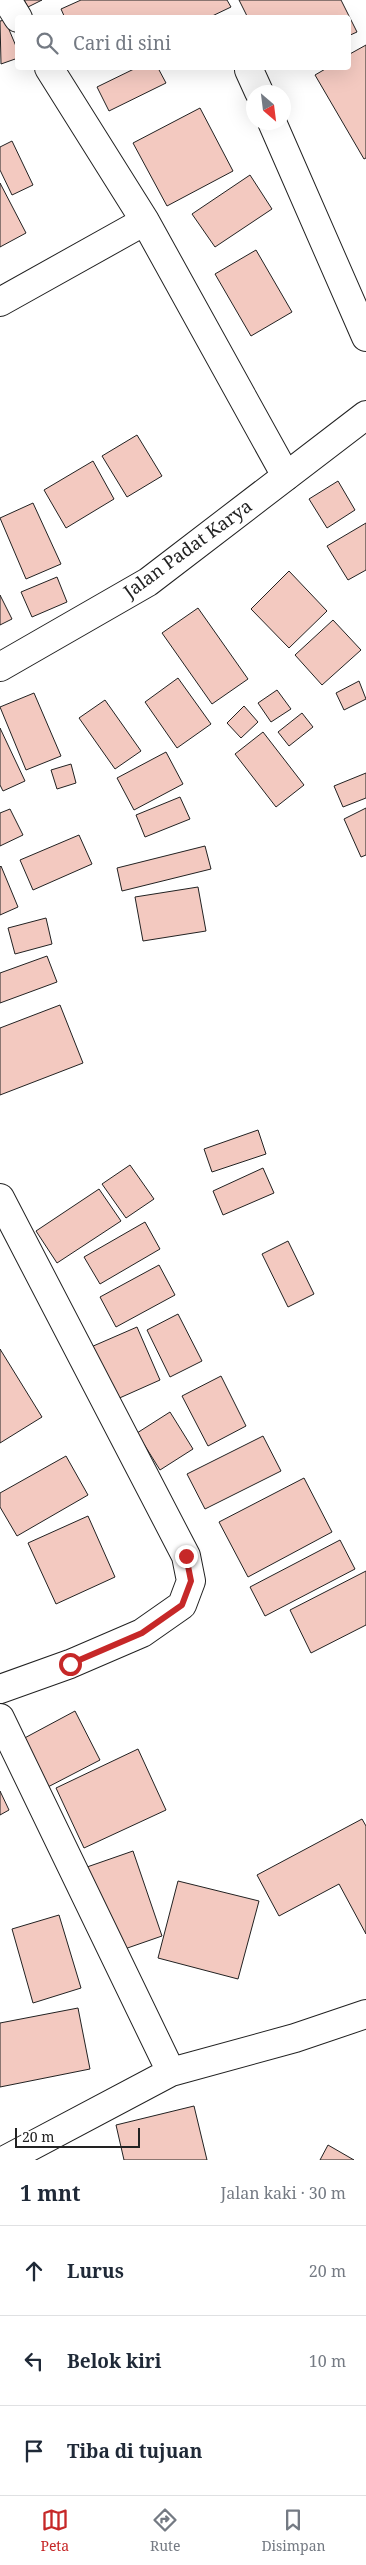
<!DOCTYPE html>
<html lang="id">
<meta charset="utf-8">
<style>
body{margin:0;font-family:"Noto Serif",serif;background:#f6f6f7;color:#1f2937}
.compass{position:absolute;left:246px;top:85px;width:45px;height:45px;border-radius:50%;background:#fff;box-shadow:0 5px 20px #0002;rotate:152deg}
.scale{position:absolute;left:15px;bottom:12px;width:125px;box-sizing:border-box;padding-left:5px;border:2px solid #222;border-top:0;font-size:14px;line-height:18px;white-space:nowrap;color:#222;-webkit-text-stroke:4px #fff;paint-order:stroke}
.stop{position:absolute;width:15px;height:15px;margin:-11px;border:4px solid #c62828;border-radius:50%;background:#fff}
.stop.end{background:#c62828;border-color:#fff;box-shadow:0 1px 5px #0008}
.list{margin:0;padding:0;list-style:none}
h2{display:flex;justify-content:space-between;align-items:center;height:65px;margin:0;padding:0 20px;font-size:21px}
h2 small{font-size:16px;font-weight:400;color:#747a83}
.list li{display:grid;grid-template-columns:32px 1fr auto;gap:15px;align-items:center;box-sizing:border-box;height:90px;padding:0 20px;border-top:1px solid #e0e1e3}
.list b{display:block;font-size:19px;white-space:nowrap}
.list em{font-size:16px;font-style:normal;color:#747a83}
.icon{flex:none;width:28px;height:28px;fill:none;stroke:currentColor;stroke-width:2;stroke-linecap:round;stroke-linejoin:round}
.map{position:relative;flex:none;width:366px;height:2160px;overflow:hidden}
.search{position:absolute;background:#fff;box-shadow:0 5px 20px #0002;left:15px;right:15px;top:15px;height:55px;display:flex;align-items:center;gap:12px;box-sizing:border-box;padding:0 18px;border-radius:5px;color:#747a83;font-size:19px}
.sheet{height:335px;background:#fff}
nav{display:flex;justify-content:space-around;align-items:center;box-sizing:border-box;height:70px;border-top:1px solid #e0e1e3;background:#fff;font-size:14px;color:#747a83}
nav a{display:grid;justify-items:center;gap:2px}
nav .on{color:#c62828}
.map>svg:first-child{display:block}
.building{fill:#f3c9c0;stroke:#222}
.lines{fill:none;stroke-linecap:round;stroke-linejoin:round}
.street-casing{stroke:#222;stroke-width:30}
.secondary-casing{stroke:#222;stroke-width:30}
.street{stroke:#fff;stroke-width:28}
.secondary{stroke:#fff;stroke-width:28}
.route{stroke:#c62828;stroke-width:6}
.labels{text-anchor:middle;stroke-width:4;stroke-linejoin:round;paint-order:stroke}
.street-label{font-size:18px;fill:#222;stroke:#fff}
</style>
<div class="map">
<svg width="366" height="2160" viewBox="0 0 366 2160">
<rect width="100%" height="100%" fill="#fff"/>
<path class="building" d="M24 0H42L28 7Z
M81 0H227L231 7 208 18H65L61 9Z
M239 0H341L357 32 348 36V18H248Z
M5 20 18 51V58L1 64 0 21Z
M366 45V158L364 159 315 75 327 68H348V55Z
M136 68H158L166 83 109 111 97 87Z
M200 108 233 171 167 206 133 143Z
M12 141 33 185 12 195 0 170V147Z
M250 175 272 209 215 247 192 214Z
M0 183 26 233 0 247Z
M256 250 292 312 251 336 215 274Z
M137 435 162 476 127 497 102 456Z
M93 461 114 499 66 528 44 490Z
M338 481 355 510 327 528 309 499Z
M33 503 61 564 26 579 0 518Z
M366 523V570L348 580 327 546Z
M289 571 327 611 289 648 251 609Z
M57 577 67 602 32 617 21 592Z
M0 595 12 619 0 625Z
M198 608 248 679 212 704 162 633Z
M333 620 361 650 322 685 295 655Z
M178 678 211 724 177 748 145 702Z
M359 681 366 699 344 710 336 693Z
M277 690 291 709 271 722 258 703Z
M34 693 61 756 26 770 0 707Z
M105 700 141 751 115 769 79 718Z
M244 706 258 722 241 738 227 723Z
M302 713 313 727 289 746 278 732Z
M0 728 25 781 3 791 0 785Z
M263 732 304 785 276 807 235 754Z
M166 752 183 784 134 810 117 778Z
M71 764 76 783 57 789 51 770Z
M366 773V798L343 807 334 786Z
M180 797 190 819 145 837 136 815Z
M366 808V855L361 857 344 819Z
M10 809 23 835 0 846V813Z
M79 835 92 864 33 890 20 860Z
M205 846 211 869 122 891 117 868Z
M1 866 18 907 0 915V867Z
M198 887 206 931 143 941 135 897Z
M46 918 52 944 15 954 8 928Z
M47 956 57 982 0 1003V973Z
M60 1005 83 1063 0 1095V1028Z
M258 1130 266 1154 212 1172 204 1149Z
M130 1165 154 1199 126 1218 102 1184Z
M263 1168 274 1193 223 1215 213 1191Z
M99 1189 121 1221 57 1263 36 1231Z
M145 1222 160 1249 100 1284 84 1257Z
M288 1241 314 1294 288 1307 262 1254Z
M159 1265 175 1295 116 1327 100 1297Z
M178 1314 202 1361 170 1377 147 1330Z
M137 1327 160 1380 115 1400 91 1347Z
M0 1349 42 1417 0 1443Z
M221 1376 246 1426 208 1446 182 1396Z
M170 1412 193 1449 160 1470 137 1433Z
M263 1436 281 1471 205 1509 187 1474Z
M66 1456 88 1495 17 1536 0 1507V1493Z
M304 1478 332 1532 248 1577 219 1522Z
M88 1516 115 1577 56 1604 28 1543Z
M340 1540 355 1569 265 1616 250 1587Z
M366 1571V1625L311 1653 290 1610Z
M75 1711 100 1760 44 1789 19 1741Z
M138 1749 166 1810 84 1848 56 1788Z
M0 1791 9 1810 0 1815Z
M362 1819 366 1826V1934L339 1884 279 1916 257 1875Z
M133 1851 162 1936 116 1952 87 1867Z
M178 1881 259 1901 238 1979 158 1958Z
M59 1915 81 1988 33 2003 12 1929Z
M78 2008 90 2069 0 2087V2023Z
M194 2106 207 2160H124L116 2125Z
M328 2145 354 2160H320Z"/>
<g class="lines">
<defs>
<path id="street" d="M7 0 18 18
M49 68 145 221 286 476
M249 70 259 92
M272 122 366 337
M0 302 145 221
M0 1198 186 1556 191 1581 182 1605 142 1633 70 1664 0 1689
M0 1718 171 2072
M5 2160 171 2072 295 2038 366 2014"/>
<path id="secondary" d="M0 667 148 582 366 415"/>
</defs>
<use href="#street" class="street-casing"/>
<use href="#secondary" class="secondary-casing"/>
<use href="#street" class="street"/>
<use href="#secondary" class="secondary"/>
</g>
<g class="lines">
<path class="route" d="M70 1664 142 1633 182 1605 191 1581 186 1556"/>
</g>
<g class="labels">
<g class="street-label">
<text transform="translate(188 549) rotate(-36)" y="6">Jalan Padat Karya</text>
</g>
</g>
</svg>
<svg class="compass" viewBox="-18 -18 36 36"><path d="M0-13l5 13h-10z" fill="#e53935"/><path d="M0 13l5-13h-10z" fill="#747a83"/></svg>
<div class="scale">20 m</div>
<div class="stop" style="left:70px;top:1664px"></div>
<div class="stop end" style="left:186px;top:1556px"></div>
<div class="search"><svg class="icon" aria-label="search" viewBox="0 0 24 24"><circle cx="10" cy="10" r="6"/><path d="M15 15l6 6"/></svg>Cari di sini</div>
</div>
<section class="sheet">
<h2>1 mnt<small>Jalan kaki · 30 m</small></h2>
<ul class="list">
<li><svg class="icon" aria-label="ahead" viewBox="0 0 24 24"><path d="M12 20V5M6 11l6-6 6 6"/></svg><div><b>Lurus</b></div><em>20 m</em></li>
<li><svg class="icon" aria-label="left" viewBox="0 0 24 24"><path d="M17 20v-9H6M10 6l-5 5 5 5"/></svg><div><b>Belok kiri</b></div><em>10 m</em></li>
<li><svg class="icon" aria-label="arrive" viewBox="0 0 24 24"><path d="M6 21V4h12l-3 4 3 4H6"/></svg><div><b>Tiba di tujuan</b></div></li>
</ul>
</section>
<nav>
<a class="on"><svg class="icon" aria-label="map" viewBox="0 0 24 24"><path d="M3 6l6-2 6 2 6-2v14l-6 2-6-2-6 2zM9 4v14M15 6v14"/></svg>Peta</a>
<a><svg class="icon" aria-label="directions" viewBox="0 0 24 24"><path d="M12 3l9 9-9 9-9-9zM9 14v-3h6M13 9l2 2-2 2"/></svg>Rute</a>
<a><svg class="icon" aria-label="saved" viewBox="0 0 24 24"><path d="M7 4h10v16l-5-4-5 4z"/></svg>Disimpan</a>
</nav>
